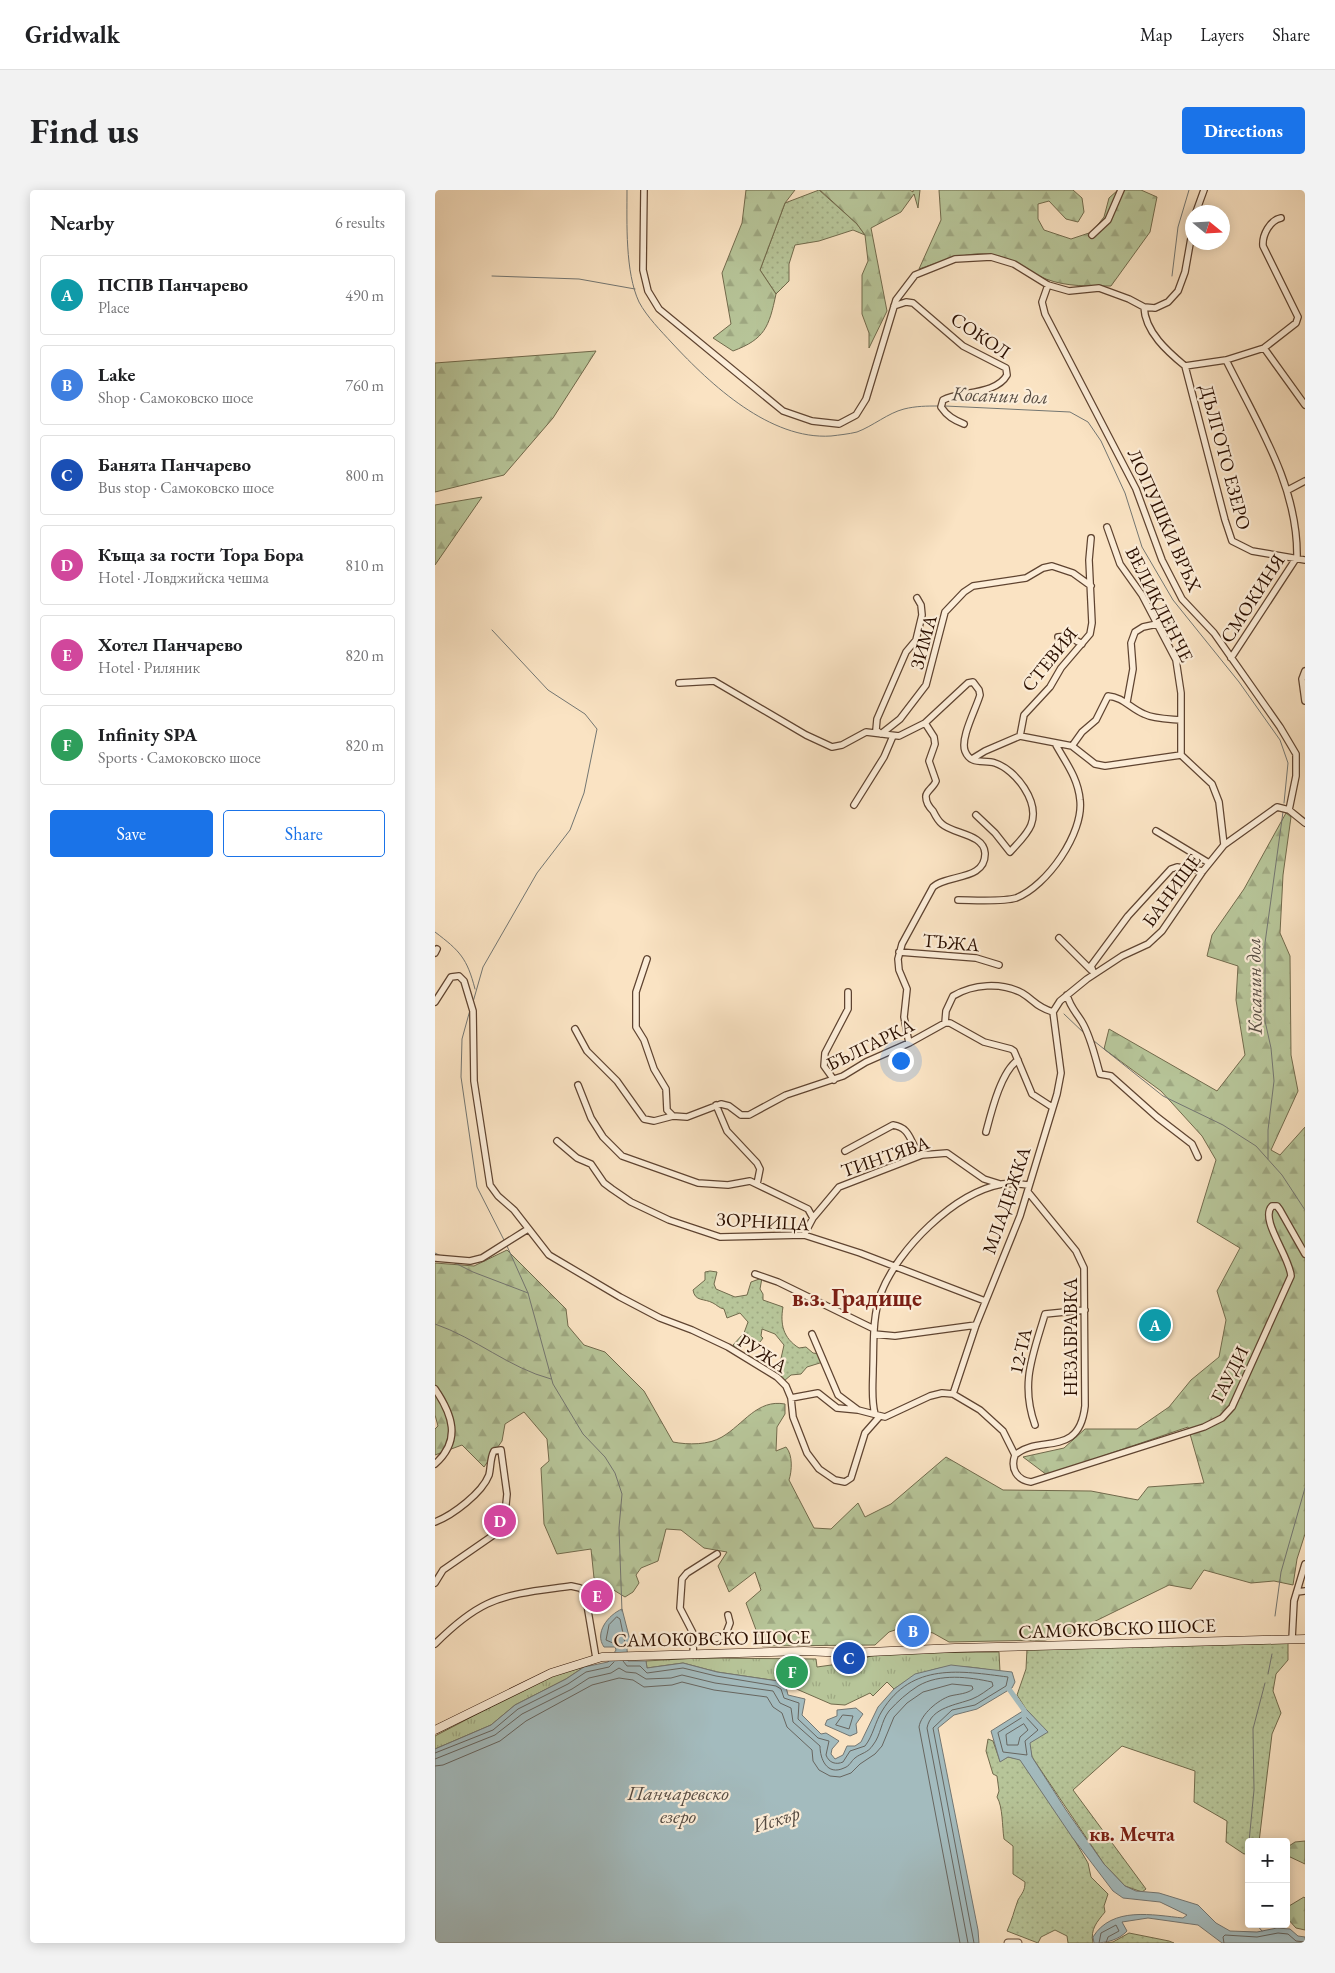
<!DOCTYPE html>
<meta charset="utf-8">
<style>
body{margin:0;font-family:"EB Garamond",serif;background:#f2f2f2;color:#202124}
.controls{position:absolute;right:15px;bottom:15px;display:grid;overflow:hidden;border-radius:5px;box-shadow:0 2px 12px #0003}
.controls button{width:45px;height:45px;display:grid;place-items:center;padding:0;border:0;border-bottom:1px solid #e0e0e0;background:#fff;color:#202124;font:25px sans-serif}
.compass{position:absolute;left:750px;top:15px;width:45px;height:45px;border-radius:50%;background:#fff;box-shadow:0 2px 12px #0003;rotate:108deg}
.you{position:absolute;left:465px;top:870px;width:18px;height:18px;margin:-12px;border:4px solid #fff;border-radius:50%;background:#1a73e8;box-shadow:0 0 0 8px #1a73e833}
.badge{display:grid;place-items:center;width:32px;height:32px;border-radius:50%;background:#1a73e8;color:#fff;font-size:16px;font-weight:700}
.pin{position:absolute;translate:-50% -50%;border:2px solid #fff;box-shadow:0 1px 5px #0006}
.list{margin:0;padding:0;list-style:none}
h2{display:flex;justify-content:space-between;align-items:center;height:65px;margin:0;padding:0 20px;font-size:21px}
h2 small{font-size:16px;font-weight:400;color:#757577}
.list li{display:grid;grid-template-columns:32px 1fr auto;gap:15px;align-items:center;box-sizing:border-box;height:80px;margin:0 10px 10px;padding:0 10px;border:1px solid #e0e0e0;border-radius:5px}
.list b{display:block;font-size:19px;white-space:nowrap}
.list p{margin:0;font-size:16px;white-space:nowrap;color:#757577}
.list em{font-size:16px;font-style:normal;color:#757577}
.actions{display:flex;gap:10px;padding:15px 20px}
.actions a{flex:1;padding:11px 0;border:1px solid #1a73e8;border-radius:5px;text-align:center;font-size:18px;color:#1a73e8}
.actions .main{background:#1a73e8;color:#fff}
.map{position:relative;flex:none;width:870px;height:1753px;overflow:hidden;border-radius:5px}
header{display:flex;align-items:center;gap:30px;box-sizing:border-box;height:70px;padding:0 25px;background:#fff;border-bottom:1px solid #e0e0e0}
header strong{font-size:24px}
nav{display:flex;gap:28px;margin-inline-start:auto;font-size:18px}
.intro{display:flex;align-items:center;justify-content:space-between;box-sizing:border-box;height:120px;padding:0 30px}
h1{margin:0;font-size:35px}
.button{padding:12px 22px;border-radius:5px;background:#1a73e8;color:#fff;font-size:18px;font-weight:700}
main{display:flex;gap:30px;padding:0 30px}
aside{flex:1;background:#fff;border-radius:5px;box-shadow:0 2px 12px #0003}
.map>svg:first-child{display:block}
.grass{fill:url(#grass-dots);stroke:#716a4c}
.forest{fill:url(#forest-firs);stroke:#716a4c}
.park{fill:url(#park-tufts);stroke:#716a4c}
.water{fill:#a3bbbe;stroke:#737672}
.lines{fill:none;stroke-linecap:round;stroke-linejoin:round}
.shore{stroke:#67655f;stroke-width:1}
.stream{stroke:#737672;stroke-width:1}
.canal{stroke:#a3bbbe;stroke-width:5}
.minor-casing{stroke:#5f4431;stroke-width:8}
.tertiary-casing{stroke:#5f4431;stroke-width:9}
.secondary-casing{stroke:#2b0f00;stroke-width:9}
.minor{stroke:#fcedd8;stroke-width:5.5}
.tertiary{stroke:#fcedd8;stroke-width:7}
.secondary{stroke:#fcedd8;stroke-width:8}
.labels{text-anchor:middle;stroke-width:4.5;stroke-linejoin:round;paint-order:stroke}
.street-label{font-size:19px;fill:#2b0f00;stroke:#fcedd8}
.water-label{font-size:20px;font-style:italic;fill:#554b42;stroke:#fcedd8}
.neighbourhood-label{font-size:20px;font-weight:bold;fill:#7a1f14;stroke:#fcedd8}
.district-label{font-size:24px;font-weight:bold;fill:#7a1f14;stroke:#fcedd8}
</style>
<header>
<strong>Gridwalk</strong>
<nav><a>Map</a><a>Layers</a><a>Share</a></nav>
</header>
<div class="intro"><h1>Find us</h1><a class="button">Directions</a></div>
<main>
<aside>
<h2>Nearby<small>6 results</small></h2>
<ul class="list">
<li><span class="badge" style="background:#0f9aa8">A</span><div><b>ПСПВ Панчарево</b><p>Place</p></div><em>490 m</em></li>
<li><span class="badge" style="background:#3f7fe0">B</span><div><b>Lake</b><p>Shop · Самоковско шосе</p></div><em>760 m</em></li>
<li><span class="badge" style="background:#1a4fb4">C</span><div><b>Банята Панчарево</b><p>Bus stop · Самоковско шосе</p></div><em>800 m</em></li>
<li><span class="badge" style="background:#d1479c">D</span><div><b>Къща за гости Тора Бора</b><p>Hotel · Ловджийска чешма</p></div><em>810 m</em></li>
<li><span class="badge" style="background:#d1479c">E</span><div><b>Хотел Панчарево</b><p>Hotel · Риляник</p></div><em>820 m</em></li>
<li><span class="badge" style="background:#2e9e5b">F</span><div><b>Infinity SPA</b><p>Sports · Самоковско шосе</p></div><em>820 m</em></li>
</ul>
<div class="actions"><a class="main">Save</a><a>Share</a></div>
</aside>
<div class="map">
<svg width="870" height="1753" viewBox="0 0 870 1753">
<defs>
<pattern id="grass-dots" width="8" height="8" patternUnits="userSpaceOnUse" patternTransform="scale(1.25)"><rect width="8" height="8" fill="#b7c599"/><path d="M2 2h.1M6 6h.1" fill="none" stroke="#9ea882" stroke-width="1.8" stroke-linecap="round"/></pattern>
<pattern id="forest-firs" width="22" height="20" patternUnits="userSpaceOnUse" patternTransform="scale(1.25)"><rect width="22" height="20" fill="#b7c599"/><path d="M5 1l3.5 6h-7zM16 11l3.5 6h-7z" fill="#9ea882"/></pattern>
<pattern id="park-tufts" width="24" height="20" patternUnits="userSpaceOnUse" patternTransform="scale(1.25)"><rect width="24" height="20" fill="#b7c599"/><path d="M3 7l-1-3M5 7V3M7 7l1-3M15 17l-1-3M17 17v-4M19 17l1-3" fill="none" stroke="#9ea882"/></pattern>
</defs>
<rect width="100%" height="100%" fill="#fae3c3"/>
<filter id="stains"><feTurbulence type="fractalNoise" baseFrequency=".004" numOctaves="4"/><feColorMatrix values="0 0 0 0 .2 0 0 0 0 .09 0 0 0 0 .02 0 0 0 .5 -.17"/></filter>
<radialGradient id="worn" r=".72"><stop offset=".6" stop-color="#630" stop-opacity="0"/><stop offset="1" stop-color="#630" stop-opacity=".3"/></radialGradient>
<path class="grass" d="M384 0 422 34 430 45 418 40 384 51 360 55 354 74V91L341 104 325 80 350 13Z
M275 1081 282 1082 279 1094 281 1099 300 1107 312 1105 316 1092 327 1088 325 1099 328 1104V1110L348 1117C345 1134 348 1148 364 1158L371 1157 378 1163 385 1164 388 1172 372 1177 366 1184 356 1185 349 1191 336 1181 345 1173 349 1155 340 1144 327 1139 326 1146 328 1148 325 1152 308 1150 300 1158 298 1155 309 1143 313 1132 305 1123 292 1128 289 1119C284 1118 282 1115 278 1113 269 1108 260 1112 258 1100L270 1090V1082Z
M853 1453V1470L841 1484 838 1501 846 1523 837 1544 824 1652H814V1663L809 1664 791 1652 792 1631 759 1612 760 1581 687 1556 638 1600 711 1699 707 1702 690 1696 669 1674 597 1567 594 1553 612 1542 591 1519 582 1505 591 1479 592 1459Z
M553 1549 558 1551 565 1571 573 1567 585 1569 633 1639 653 1673 656 1687 673 1704 669 1716 670 1722C662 1732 655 1739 658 1753H633L632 1746 620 1740 606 1747 603 1753 572 1741C577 1730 579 1721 583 1710 587 1703 590 1701 590 1692L578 1684V1656L569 1649C567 1636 568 1617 562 1607L564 1601 562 1586 558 1584 551 1561Z
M694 1743 734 1751 739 1753H669L678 1752Z"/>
<path class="forest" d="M311 0H360L350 13 325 80 341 104C334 137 330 149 298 161L278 148 296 134 287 83 307 33Z
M385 0H475L478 2V0H485L483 18 479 4 466 22 436 38 452 121 434 158V143L427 124V85L433 71 430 45 422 34Z
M504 0H638L647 8 649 22 643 32 631 29 614 11 603 14V29L609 40 636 49 657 42 669 27 674 8 683 0H706L722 7 715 42 676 96C654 96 632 97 611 89 598 84 584 73 570 68 542 57 511 70 484 79L506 30Z
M161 161 118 228 69 285 0 302V173Z
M47 307 0 375V315Z
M851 623 856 627 848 685 845 743 855 766 856 865 863 901 836 960 845 965 870 937V1344L862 1369 858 1395 839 1391 816 1393 769 1380 756 1399 734 1395 632 1445 610 1450 514 1452 498 1443 469 1437 454 1442 440 1455 327 1456 311 1413 326 1400 320 1382 294 1402 283 1376 292 1362 269 1358 246 1340 231 1339 223 1371 206 1378 201 1385 204 1393 198 1402 190 1407 159 1388 156 1359 122 1364 109 1334 106 1278 114 1271 112 1249 89 1222 70 1234 67 1251 49 1277 27 1255 0 1265V1239L3 1236 0 1225V1073L39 1076 72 1060 131 1119 133 1136 149 1155 170 1162 209 1201 238 1252C253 1255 274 1255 287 1247 309 1234 322 1209 350 1214V1224L342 1237 341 1261 351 1257C358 1265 357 1281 354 1290L379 1338 396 1339 423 1313 430 1327 456 1314 511 1267 568 1300 656 1301 703 1310 713 1297 769 1293 753 1237 612 1285 588 1267 629 1258 650 1239H702L734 1217 756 1190 784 1167 791 1130 782 1101 805 1058 762 1032 781 970 767 946 726 901 669 859 674 839 782 901 810 865 801 810 803 776 772 766 777 745 809 699Z
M870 1651V1674L853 1666 851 1658 860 1652Z
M869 1707 870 1708V1740L861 1738 851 1727 854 1716Z"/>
<path class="park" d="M564 1462 565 1482C521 1473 497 1473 459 1499L452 1492 438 1506 435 1503 410 1515 396 1514 343 1491 282 1482 248 1473 212 1478 211 1471 264 1468 381 1469 382 1477 425 1471 435 1466 464 1463Z
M149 1477 131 1489 80 1515 56 1535 0 1559V1546L115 1486Z"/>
<path class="water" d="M187 1419 196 1454 192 1459 193 1471H211L212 1478 248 1473 282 1482 343 1491 351 1497 353 1505 370 1509 367 1525 386 1544 391 1543 404 1551 397 1559 396 1564 400 1569 408 1565 412 1556H420L426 1552 443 1517 459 1499 480 1484 516 1475 577 1482 580 1492 577 1498 542 1519 519 1525 503 1538 543 1740 544 1753H0V1559L56 1535 80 1515 131 1489 149 1477 173 1472 181 1460 180 1457H169C159 1443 173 1425 187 1419Z
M421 1518 428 1524 421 1534 422 1543 415 1546 390 1535 392 1530 402 1526V1520Z
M591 1519 613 1542 595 1553 597 1567 631 1620 669 1674 690 1696 701 1701 724 1703 763 1715 781 1733 795 1741 822 1742 842 1738 855 1739 863 1746 870 1747V1753H787L763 1735 713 1728 687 1732 692 1741C684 1750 671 1753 659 1753L658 1747C677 1716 718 1725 748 1728L752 1725 725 1712 688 1708 678 1701 637 1647 585 1570 573 1567 565 1572 556 1541Z"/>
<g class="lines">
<path class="shore" d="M182 1427 185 1429 190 1453 187 1457 171 1450 174 1435Z
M188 1471 192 1476H205L212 1483 248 1478 281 1486 341 1496 346 1499 349 1508 364 1513 363 1529 383 1548 394 1551 391 1565C394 1573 401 1575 408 1572L415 1561 430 1556C438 1546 440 1532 447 1521 477 1472 526 1481 573 1487L571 1496 540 1515 517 1520 498 1538 539 1753
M408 1525 418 1526 414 1539 401 1535Z
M590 1526 603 1540 590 1551 592 1565 568 1562 563 1543Z
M589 1534 593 1540 585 1547 583 1555H572L571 1545Z
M0 1563 58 1540 83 1519 133 1494 151 1482 174 1477 179 1472
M0 1569 60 1545 87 1524 137 1499 154 1488 176 1483 184 1478 191 1482 201 1483 211 1489 236 1488 247 1485 280 1493 338 1501 345 1513 356 1518 358 1532 385 1556C385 1569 392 1586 409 1578 415 1576 416 1571 420 1568 426 1563 433 1563 438 1555 446 1545 446 1531 454 1521 463 1511 472 1503 483 1496 505 1483 534 1487 557 1492L558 1496C552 1500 545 1506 537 1509 522 1515 496 1517 492 1538L533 1753
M0 1576 8 1575 65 1551 91 1531 157 1495 184 1488 198 1490 209 1497 237 1495 247 1492 279 1500 332 1507 338 1517 347 1523 352 1537 377 1560 378 1571 384 1580 395 1586 405 1587 416 1583 425 1574 440 1564 447 1556 459 1527 472 1513 488 1502 517 1494 537 1496 538 1499C532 1504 523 1504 515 1506 503 1510 486 1524 484 1537L525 1753
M664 1753 666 1743 681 1735 684 1741 673 1747 671 1753
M789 1753 788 1747 790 1745 822 1747 843 1743 853 1744 861 1751 870 1752"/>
<path class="stream" d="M192 0C192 33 190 82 204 112 212 127 226 141 237 153 276 195 335 250 396 246 404 245 414 244 422 242 438 236 453 223 469 219 481 216 492 216 503 216
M57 86 144 89 200 99
M737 86 743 37 754 0
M510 216 635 222 653 232 666 251 690 303 707 357 738 410 804 492 845 550 853 573 849 613
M0 742C25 761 32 768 40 799
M38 812 48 777 102 683 135 640 149 603 162 539 150 524 113 500 57 440
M35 820 27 849 26 887 42 997 69 1050
M629 824 650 844
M659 851 728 906 788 935 821 956 847 985 870 1020
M833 969V940L839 891 836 858 830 831V753L848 622
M72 1056 93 1103 118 1194 148 1244 170 1267 180 1283 187 1304 184 1338 187 1421
M0 1063 6 1066
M18 1072 38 1082 93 1103
M0 1134C41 1148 74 1178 116 1189
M840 1426 846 1382 870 1298
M833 1484 837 1464
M814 1652 819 1600 818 1539 830 1493
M814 1653C810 1677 809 1698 814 1722
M821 1734 827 1741"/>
<path class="canal" d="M574 1499 589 1520V1527"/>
<defs>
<path id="minor" d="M209 0 208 80 213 101 224 119 348 221 377 231 404 234 421 225 431 209 461 110 480 85 520 69 556 67 579 74 613 95 634 101 664 98 694 109 709 117 720 118 733 112 743 101 750 82 758 37
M761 22 769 0
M657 45 673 30 686 0
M613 95 607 112 610 124 701 299 727 370 747 409 779 443 845 537 861 564V586L854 620
M459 116 471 112 478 113 528 156 571 178 572 185C561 205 525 201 508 210L506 217C512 226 519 230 529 234
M709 117C710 142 733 162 750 176
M829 158 870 215
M791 170C822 233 863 295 862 367L796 468
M750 176 790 330 797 351 817 361 870 370
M750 176 791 170 829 158 861 133 863 127 828 56C827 45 835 30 846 28
M853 300 870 291
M672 337 685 374 707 405 741 470 746 503V565
M482 408 486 415 487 425 481 450 471 462 442 529 441 540 446 544 465 529 491 495 510 422 529 402 538 396 591 388 608 378 617 376 638 383 656 396
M623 447 633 446 647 454
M870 481 867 489 870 511
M244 493 279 491 371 545 397 557 407 555 431 542 464 546 490 533 533 493 538 492 544 500 545 505C541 519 525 548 530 561 536 576 549 569 560 573 581 580 605 612 596 635 592 645 582 654 575 662L560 643 541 625
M692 512 698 479 696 453 700 442 708 437 722 434
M585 546 589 525 615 497 626 478 655 444 657 433 654 370 656 348
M637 556 647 542 661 530 673 506C688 507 696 519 709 524 719 529 734 529 745 530
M746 565 777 594 784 612 789 655
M537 569 550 561 585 546 637 556 660 574 670 576 746 565
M419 615 449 567 458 546
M721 641 774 673
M523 710C537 710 568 712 581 708 612 696 649 643 645 610 643 588 631 573 621 555
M624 748 656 780
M464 762 541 768 564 775
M0 763 2 759
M212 769 201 802V837L209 850 219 879 231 899 232 920 238 926 252 927 286 914 294 916 306 925H314L351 905 408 886 431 872 474 853 510 833H515L549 852 576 859 579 861 597 904 617 917
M659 784 656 776 693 726 736 679 742 677 768 681
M632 805C635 817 641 822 647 832 656 847 660 867 665 884L676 886 722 927 757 954 763 967
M0 812 16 787 24 786 29 791 38 821 39 891 55 995 63 1006 79 1020 114 1065 185 1107 225 1128 257 1140 293 1157 342 1187 351 1196 356 1208 358 1227 372 1263 384 1279 400 1290 410 1292 416 1288 430 1243 445 1226
M510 833 511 821 518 806C538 794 566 792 587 803 599 810 601 817 618 822
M140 839 152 861 182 891 209 929 219 931 238 926
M474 853 469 827 472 799 464 780 463 769 467 754 498 697C512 684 551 691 550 663 549 644 518 644 507 634 503 631 500 625 498 621 495 618 491 612 491 607 490 602 499 597 501 591L494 571 500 554 499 547 490 533
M399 890 389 876 390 863 413 819V802
M143 895 156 928 168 947 187 966 263 993 293 995 315 991 373 1019 378 1028 369 1045
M281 915 292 941 322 973 325 979 322 994
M551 942C556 923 566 881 583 870
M122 951 142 968 156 974 169 993 177 999 196 1012 234 1030 285 1047 369 1045 425 1063 550 1111
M410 961 458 935C478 938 474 956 487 965
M378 1028 404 997 487 965 512 963 549 989 565 994
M0 1068 35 1071 47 1068 93 1039
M320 1084 343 1092 439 1139
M377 1144 403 1205 423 1220 450 1227 495 1206 507 1203 518 1204 545 1220 568 1241 580 1265
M439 1144 460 1146 541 1135
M0 1199C17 1224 27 1250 0 1274
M518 1204 541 1135 585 1026 622 904 626 883 618 822 625 811 652 789 687 766 713 754 727 741 768 681 789 655 842 617 854 620 870 633
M356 1208 383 1203 402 1218 423 1220
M440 1224C436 1210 438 1193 438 1179 439 1154 437 1127 446 1103 463 1059 519 1003 567 994 575 993 585 994 593 995
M600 1235C585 1193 598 1165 610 1124L650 1120
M580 1265C575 1279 582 1290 596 1292L769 1237 787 1228 797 1217 856 1086C855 1067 824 1029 837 1016H842L845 1020 870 1064
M580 1265C604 1244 644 1269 650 1216L649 1078 641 1061 593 1002
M0 1332C18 1325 47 1303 54 1285 56 1277 55 1268 59 1261L66 1260 72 1304 69 1334 60 1344 8 1380 0 1393
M862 1402 870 1401
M857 1449 859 1411 870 1374
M0 1454C15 1439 33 1423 52 1414 77 1402 109 1400 136 1396L145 1398 150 1403 161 1468
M259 1454 290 1446 295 1433 293 1425
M258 1464 259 1445 245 1418 247 1389 252 1383 282 1364"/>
<path id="tertiary" d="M573 1753H583"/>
<path id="secondary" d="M0 1540 116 1483 167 1467 369 1461 413 1463 520 1458 870 1449"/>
</defs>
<use href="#minor" class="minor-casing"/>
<use href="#tertiary" class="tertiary-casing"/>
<use href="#secondary" class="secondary-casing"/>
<use href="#minor" class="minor"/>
<use href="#tertiary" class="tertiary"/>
<use href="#secondary" class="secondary"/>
</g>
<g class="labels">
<g class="street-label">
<text transform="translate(546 145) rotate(34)" y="7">СОКОЛ</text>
<text transform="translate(791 267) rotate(75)" y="7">ДЪЛГОТО ЕЗЕРО</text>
<text transform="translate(730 330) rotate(66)" y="7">ЛОПУШКИ ВРЪХ</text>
<text transform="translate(817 408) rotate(-57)" y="7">СМОКИНЯ</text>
<text transform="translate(725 414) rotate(63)" y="7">ВЕЛИКДЕНЧЕ</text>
<text transform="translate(488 452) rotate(-75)" y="7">ЗИМА</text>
<text transform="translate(614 469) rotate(-51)" y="7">СТЕВИЯ</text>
<text transform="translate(736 700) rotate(-54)" y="7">БАНИЩЕ</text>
<text transform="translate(516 752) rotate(5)" y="7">ТЪЖА</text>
<text transform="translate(435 854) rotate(-26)" y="7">БЪЛГАРКА</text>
<text transform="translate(450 966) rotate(-19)" y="7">ТИНТЯВА</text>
<text transform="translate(571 1010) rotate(-71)" y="7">МЛАДЕЖКА</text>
<text transform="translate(328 1031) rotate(3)" y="7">ЗОРНИЦА</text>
<text transform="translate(635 1147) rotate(-90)" y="7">НЕЗАБРАВКА</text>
<text transform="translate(585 1161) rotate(-77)" y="7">12-ТА</text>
<text transform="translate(328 1163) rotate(33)" y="7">РУЖА</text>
<text transform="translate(794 1184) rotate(-63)" y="7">ГАУДИ</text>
<text transform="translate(682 1438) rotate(-2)" y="7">САМОКОВСКО ШОСЕ</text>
<text transform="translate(277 1448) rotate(-1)" y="7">САМОКОВСКО ШОСЕ</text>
</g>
<g class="water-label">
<text transform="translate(565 205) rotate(2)" y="7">Косанин дол</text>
<text transform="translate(819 796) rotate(-91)" y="7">Косанин дол</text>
<text x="243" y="1610">Панчаревско<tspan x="243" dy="23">езеро</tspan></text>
<text transform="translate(341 1629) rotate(-17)" y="7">Искър</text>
</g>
<g class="neighbourhood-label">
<text x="697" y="1651">кв. Мечта</text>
</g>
<g class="district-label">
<text x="422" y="1116">в.з. Градище</text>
</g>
</g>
<rect width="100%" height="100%" filter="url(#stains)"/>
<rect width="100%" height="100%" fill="url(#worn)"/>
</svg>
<div class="controls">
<button>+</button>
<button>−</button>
</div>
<svg class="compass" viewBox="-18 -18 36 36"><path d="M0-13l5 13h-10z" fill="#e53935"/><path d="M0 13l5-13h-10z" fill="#757577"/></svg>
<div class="you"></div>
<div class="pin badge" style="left:720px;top:1135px;background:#0f9aa8">A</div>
<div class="pin badge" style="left:478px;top:1441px;background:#3f7fe0">B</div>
<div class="pin badge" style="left:414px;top:1468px;background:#1a4fb4">C</div>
<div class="pin badge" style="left:65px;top:1331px;background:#d1479c">D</div>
<div class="pin badge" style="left:162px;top:1406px;background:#d1479c">E</div>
<div class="pin badge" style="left:357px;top:1482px;background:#2e9e5b">F</div>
</div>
</main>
